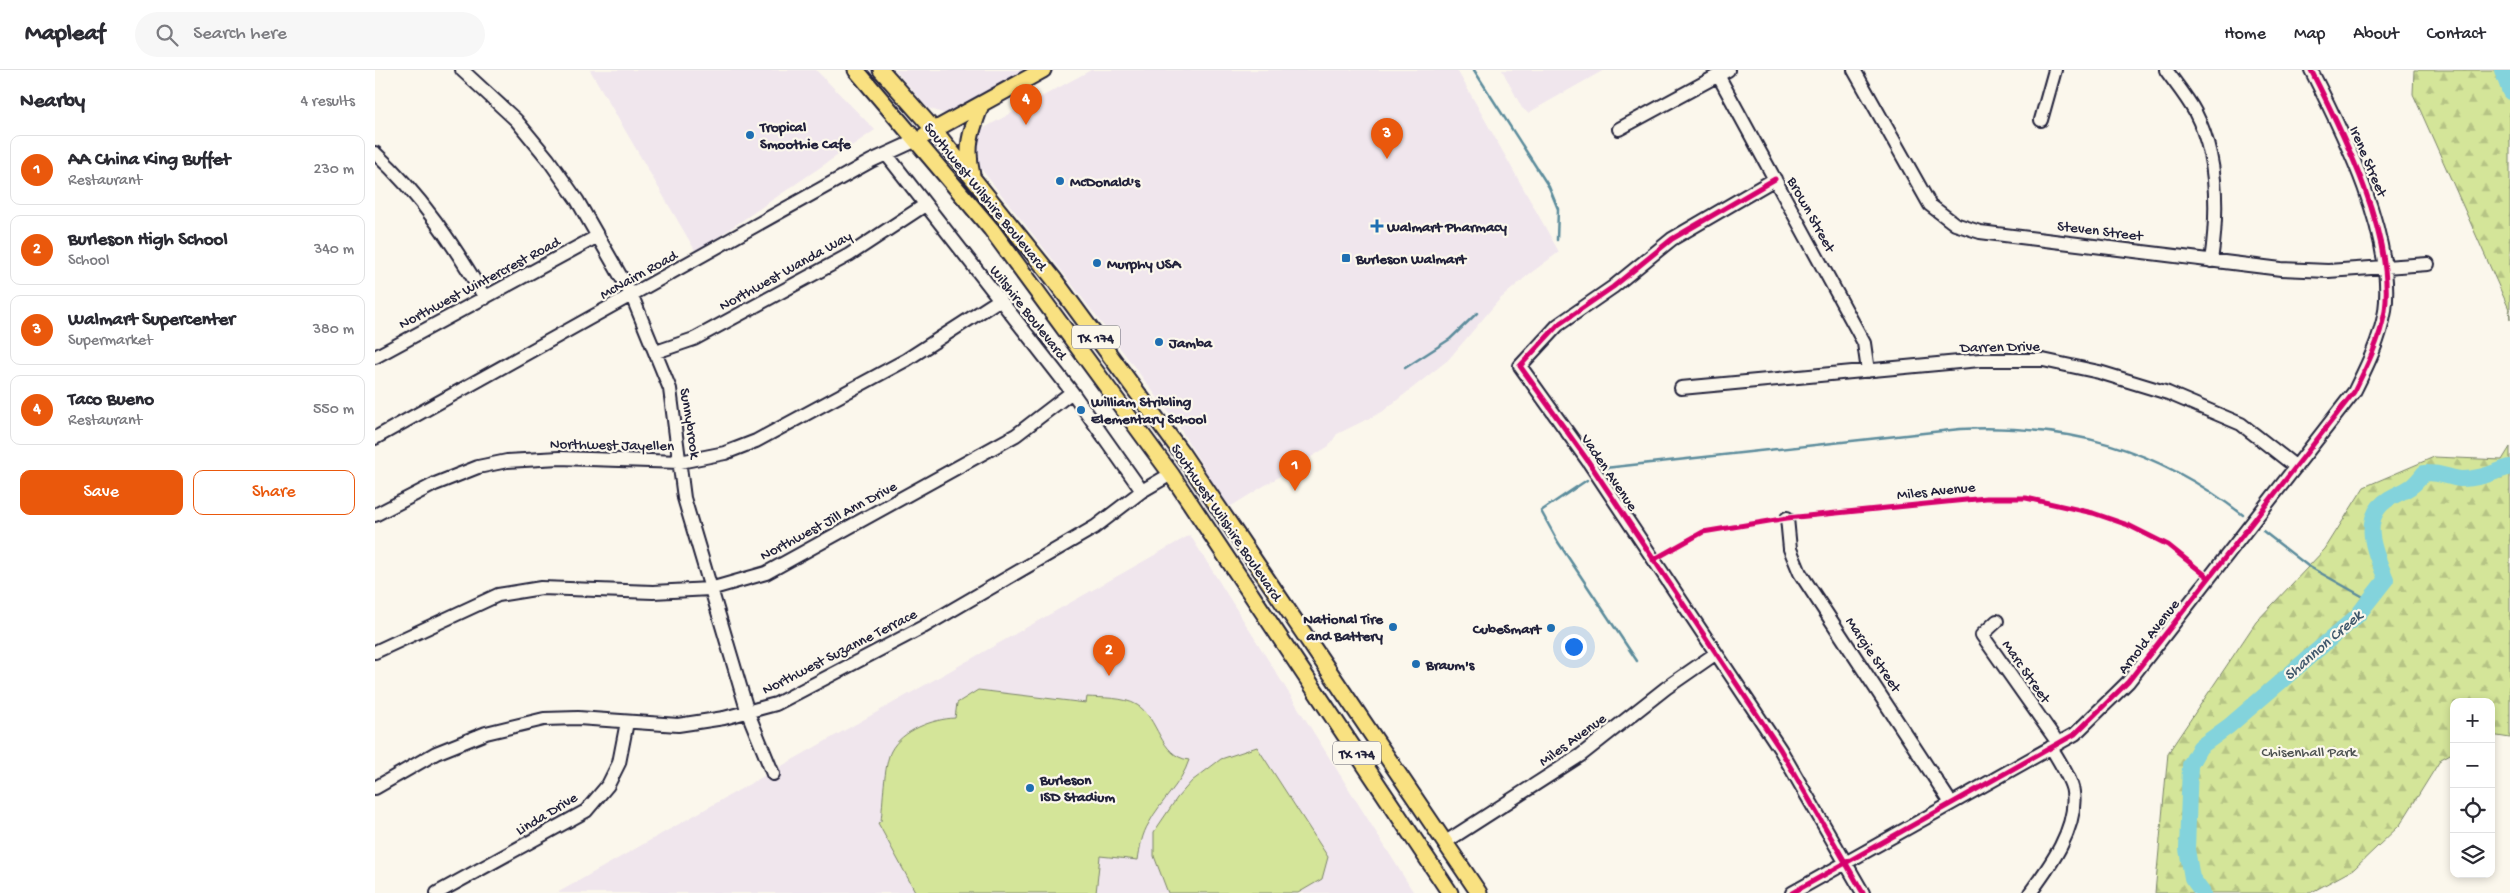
<!DOCTYPE html>
<meta charset="utf-8">
<style>
body{margin:0;font-family:"Gochi Hand",sans-serif;background:#f7f7f7;color:#2b2b33}
.controls{position:absolute;right:15px;bottom:15px;display:grid;overflow:hidden;border-radius:10px;box-shadow:0 2px 8px #0003}
.controls button{width:45px;height:45px;display:grid;place-items:center;padding:0;border:0;border-bottom:1px solid #e1e1e2;background:#fff;color:#2b2b33;font:25px sans-serif}
.you{position:absolute;left:1198px;top:576px;width:18px;height:18px;margin:-12px;border:4px solid #fff;border-radius:50%;background:#1a73e8;box-shadow:0 0 0 8px #1a73e833}
.badge{display:grid;place-items:center;width:32px;height:32px;border-radius:50%;background:#ea580c;color:#fff;font-size:16px;font-weight:700}
.pin{position:absolute;translate:-50% -41px;filter:drop-shadow(0 1px 2px #0008)}
.pin::after{content:'';position:absolute;top:26px;width:18px;height:15px;background:inherit;clip-path:polygon(0 0,100% 0,50% 100%)}
.list{margin:0;padding:0;list-style:none}
h2{display:flex;justify-content:space-between;align-items:center;height:65px;margin:0;padding:0 20px;font-size:21px}
h2 small{font-size:16px;font-weight:400;color:#7c7c81}
.list li{display:grid;grid-template-columns:32px 1fr auto;gap:15px;align-items:center;box-sizing:border-box;height:70px;margin:0 10px 10px;padding:0 10px;border:1px solid #e1e1e2;border-radius:10px}
.list b{display:block;font-size:19px;white-space:nowrap}
.list p{margin:0;font-size:16px;white-space:nowrap;color:#7c7c81}
.list em{font-size:16px;font-style:normal;color:#7c7c81}
.actions{display:flex;gap:10px;padding:15px 20px}
.actions a{flex:1;padding:11px 0;border:1px solid #ea580c;border-radius:10px;text-align:center;font-size:18px;color:#ea580c}
.actions .main{background:#ea580c;color:#fff}
.icon{flex:none;width:28px;height:28px;fill:none;stroke:currentColor;stroke-width:2;stroke-linecap:round;stroke-linejoin:round}
.map{position:relative;flex:none;width:2135px;height:823px;overflow:hidden}
header{display:flex;align-items:center;gap:30px;box-sizing:border-box;height:70px;padding:0 25px;background:#fff;border-bottom:1px solid #e1e1e2}
header strong{font-size:24px}
nav{display:flex;gap:28px;margin-inline-start:auto;font-size:18px}
.search{width:350px;height:45px;background:#f7f7f7;display:flex;align-items:center;gap:12px;box-sizing:border-box;padding:0 18px;border-radius:28px;color:#7c7c81;font-size:19px}
main{display:flex}
aside{flex:1;background:#fff}
.map>svg:first-child{display:block}
.built{fill:#f0e6ed}
.forest{fill:url(#forest-firs);stroke:#7b846a}
.green{fill:#d4e599;stroke:#7b846a}
.lines{fill:none;stroke-linecap:round;stroke-linejoin:round}
.stream{stroke:#5c8c9c;stroke-width:2.5}
.river{stroke:#83d3dc;stroke-width:16}
.minor-casing{stroke:#22223b;stroke-width:16}
.major-casing{stroke:#22223b;stroke-width:19}
.minor{stroke:#fbf7ec;stroke-width:12}
.major{stroke:#f9e181;stroke-width:15}
.cycleway-casing{stroke:#fbf7ec;stroke-width:8}
.cycleway{stroke:#d6006c;stroke-width:5}
.poi-dot{fill:#1f6fb2;stroke:#fbf7ec;stroke-width:2}
.labels{text-anchor:middle;stroke-width:4.5;stroke-linejoin:round;paint-order:stroke}
.shield{fill:#fbf7ec;stroke:#636270;stroke-width:1}
.shield-label{font-size:14px;font-weight:bold;fill:#22223b}
.poi-label{font-size:15px;font-weight:bold;fill:#22223b;stroke:#fbf7ec;text-anchor:start}
.street-label{font-size:15px;fill:#22223b;stroke:#fbf7ec}
.park-label{font-size:15px;fill:#4e5352;stroke:#fbf7ec}
.water-label{font-size:16px;font-style:italic;fill:#3f576b;stroke:#fbf7ec}
</style>
<header>
<strong>Mapleaf</strong>
<div class="search"><svg class="icon" aria-label="search" viewBox="0 0 24 24"><circle cx="10" cy="10" r="6"/><path d="M15 15l6 6"/></svg>Search here</div>
<nav><a>Home</a><a>Map</a><a>About</a><a>Contact</a></nav>
</header>
<main>
<aside>
<h2>Nearby<small>4 results</small></h2>
<ul class="list">
<li><span class="badge">1</span><div><b>AA China King Buffet</b><p>Restaurant</p></div><em>230 m</em></li>
<li><span class="badge">2</span><div><b>Burleson High School</b><p>School</p></div><em>340 m</em></li>
<li><span class="badge">3</span><div><b>Walmart Supercenter</b><p>Supermarket</p></div><em>380 m</em></li>
<li><span class="badge">4</span><div><b>Taco Bueno</b><p>Restaurant</p></div><em>550 m</em></li>
</ul>
<div class="actions"><a class="main">Save</a><a>Share</a></div>
</aside>
<div class="map">
<svg width="2135" height="823" viewBox="0 0 2135 823">
<defs>
<pattern id="forest-firs" width="22" height="20" patternUnits="userSpaceOnUse" patternTransform="scale(1.25)"><rect width="22" height="20" fill="#d4e599"/><path d="M5 1l3.5 6h-7zM16 11l3.5 6h-7z" fill="#b6c485"/></pattern>
</defs>
<rect width="100%" height="100%" fill="#fbf7ec"/>
<filter id="ink" filterUnits="userSpaceOnUse"><feTurbulence type="fractalNoise" baseFrequency=".02" numOctaves="2"/><feDisplacementMap in="SourceGraphic" scale="10" xChannelSelector="R" yChannelSelector="G"/><feConvolveMatrix kernelMatrix="1 2 1 2 8 2 1 2 1" color-interpolation-filters="sRGB"/></filter>
<g filter="url(#ink)">
<path class="built" d="M215 0H441L500 60 321 182Z
M520 0H648L593 34 570 44 553 38Z
M716 0H1082L1184 182 1153 205 1124 230 1073 290 1007 342 962 364 954 376 853 438 801 352 686 200 599 90 600 67 609 58Z
M1127 0H1229L1153 43 1147 38Z
M815 465 1039 823H182Z"/>
<path class="forest" d="M2039 0H2135V250L2134 239 2038 24Z
M2135 377V668L2116 665V632H2079V682L2066 689 2025 755 1979 799 1935 823H1780L1793 683 1881 552 1950 479 1989 417 2059 387 2127 390Z"/>
<path class="green" d="M603 620 711 633 712 627C726 628 749 627 762 635 784 648 784 686 814 690 806 715 786 730 774 753 767 764 765 777 763 790L725 786 721 823H541L503 753 506 751C508 734 509 694 516 681 527 660 558 649 580 648L582 633Z
M882 677 953 787 947 809 923 823H793L779 786V762L802 728 817 711 846 689Z"/>
<g class="lines">
<path class="stream" d="M1099 0 1174 117 1183 139 1182 170
M1030 298 1075 269 1102 243
M1230 398 1585 359C1695 354 1780 377 1868 445
M1212 410 1166 441 1183 472 1262 591
M1888 461 1933 496 1994 530"/>
<path class="river" d="M2127 0 2135 22
M1828 823 1817 808 1812 779 1815 695 1825 677 1854 656 1982 546 2011 509C2000 483 1983 447 2015 428 2033 418 2035 421 2049 403 2067 402 2070 407 2085 409 2102 410 2119 402 2135 397"/>
<defs>
<path id="minor" d="M87 0 141 50 173 89 202 130 257 226 295 319 309 428 373 643 398 704
M1479 0 1555 135 1580 154 1605 162 1906 199 1953 201 2053 194
M1791 0C1801 14 1812 27 1820 42 1843 86 1843 143 1836 191
M1343 5 1489 273 1493 301
M1666 50 1680 0
M1244 59 1353 0
M0 83C45 124 79 175 110 228
M512 85 697 322 767 421
M1400 109 1297 169 1238 217 1183 255 1145 296 1213 391 1405 679 1488 823
M281 282 319 269 474 185 550 135
M0 287 223 166
M1306 318 1605 290H1668L1724 302 1793 323 1866 354 1921 397
M0 368 496 91 542 70
M0 445 60 414 103 397 132 391 184 388 305 392 350 383 381 371 531 290 624 230
M1412 448 1415 479 1425 503 1576 733
M1622 551 1607 565 1683 673
M0 582 123 525 166 518 278 522 335 519 391 503 641 365 697 322
M0 718 61 683 111 663 169 649 203 648 303 655 349 648 401 634 548 557 720 457 767 421 796 404
M1069 773 1206 685 1291 618 1340 584
M62 823 211 741 233 715 244 693 252 652
M1417 823 1700 664 1753 612 1979 322C1992 296 2005 270 2010 241 2020 167 1969 65 1936 0
M1655 823C1675 796 1703 758 1698 722 1697 710 1682 688 1676 677"/>
<path id="major" d="M481 0 616 159 796 404 1075 823
M506 0 559 60 678 208 806 382 1104 823
M550 65 668 0
M597 105C590 76 596 62 606 35"/>
</defs>
<use href="#minor" class="minor-casing"/>
<use href="#major" class="major-casing"/>
<use href="#minor" class="minor"/>
<use href="#major" class="major"/>
<defs>
<path id="cycleway" d="M1400 109 1297 169 1238 217 1183 255 1145 296 1213 391 1405 679 1488 823
M1278 490 1328 462 1412 448 1611 428H1651L1718 443 1753 455 1793 475 1834 508
M1417 823 1700 664 1753 612 1979 322C1992 296 2005 270 2010 241 2020 167 1969 65 1936 0"/>
</defs>
<use href="#cycleway" class="cycleway-casing"/>
<use href="#cycleway" class="cycleway"/>
</g>
</g>
<g class="poi-dot">
<circle cx="375" cy="65" r="5"/>
<circle cx="685" cy="111" r="5"/>
<path d="M999.5 148.5h5v5h5v5h-5v5h-5v-5h-5v-5h5z"/>
<rect x="966" y="183" width="10" height="10" rx="2.5"/>
<circle cx="722" cy="193" r="5"/>
<circle cx="784" cy="272" r="5"/>
<circle cx="706" cy="340" r="5"/>
<circle cx="1018" cy="557" r="5"/>
<circle cx="1176" cy="558" r="5"/>
<circle cx="1041" cy="594" r="5"/>
<circle cx="655" cy="718" r="5"/>
</g>
<g class="labels">
<g class="shield">
<rect x="697" y="255.5" width="48" height="23" rx="4"/>
<rect x="958" y="671.5" width="48" height="23" rx="4"/>
</g>
<g class="shield-label">
<text x="721" y="272">TX 174</text>
<text x="982" y="688">TX 174</text>
</g>
<g class="poi-label">
<text x="385" y="61">Tropical<tspan x="385" dy="17">Smoothie Cafe</tspan></text>
<text x="695" y="116">McDonald's</text>
<text x="1012" y="161">Walmart Pharmacy</text>
<text x="981" y="193">Burleson Walmart</text>
<text x="732" y="198">Murphy USA</text>
<text x="794" y="277">Jamba</text>
<text x="716" y="336">William Stribling<tspan x="716" dy="17">Elementary School</tspan></text>
<text x="1008" y="553" text-anchor="end">National Tire<tspan x="1008" dy="17">and Battery</tspan></text>
<text x="1166" y="563" text-anchor="end">CubeSmart</text>
<text x="1051" y="599">Braum's</text>
<text x="665" y="714">Burleson<tspan x="665" dy="17">ISD Stadium</tspan></text>
</g>
<g class="street-label">
<text transform="translate(1994 91) rotate(67)" y="5">Irene Street</text>
<text transform="translate(611 126) rotate(51)" y="5">Southwest Wilshire Boulevard</text>
<text transform="translate(1437 144) rotate(61)" y="5">Brown Street</text>
<text transform="translate(1725 160) rotate(7)" y="5">Steven Street</text>
<text transform="translate(410 200) rotate(-29)" y="5">Northwest Wanda Way</text>
<text transform="translate(263 204) rotate(-29)" y="5">McNairn Road</text>
<text transform="translate(104 212) rotate(-28)" y="5">Northwest Wintercrest Road</text>
<text transform="translate(654 242) rotate(52)" y="5">Wilshire Boulevard</text>
<text transform="translate(1625 276) rotate(-1)" y="5">Darren Drive</text>
<text transform="translate(316 353) rotate(81)" y="5">Sunnybrook</text>
<text transform="translate(237 374) rotate(1)" y="5">Northwest Jayellen</text>
<text transform="translate(1235 402) rotate(56)" y="5">Vaden Avenue</text>
<text transform="translate(1561 420) rotate(-6)" y="5">Miles Avenue</text>
<text transform="translate(453 450) rotate(-28)" y="5">Northwest Jill Ann Drive</text>
<text transform="translate(852 452) rotate(56)" y="5">Southwest Wilshire Boulevard</text>
<text transform="translate(1773 566) rotate(-52)" y="5">Arnold Avenue</text>
<text transform="translate(464 581) rotate(-27)" y="5">Northwest Suzanne Terrace</text>
<text transform="translate(1499 584) rotate(56)" y="5">Margie Street</text>
<text transform="translate(1652 601) rotate(55)" y="5">Marc Street</text>
<text transform="translate(1197 669) rotate(-36)" y="5">Miles Avenue</text>
<text transform="translate(171 743) rotate(-31)" y="5">Linda Drive</text>
</g>
<g class="park-label">
<text x="1934" y="686">Chisenhall Park</text>
</g>
<g class="water-label">
<text transform="translate(1947 574) rotate(-41)" y="6">Shannon Creek</text>
</g>
</g>
</svg>
<div class="controls">
<button>+</button>
<button>−</button>
<button><svg class="icon" aria-label="locate" viewBox="0 0 24 24"><circle cx="12" cy="12" r="6"/><path d="M12 2v4M12 18v4M2 12h4M18 12h4"/></svg></button>
<button><svg class="icon" aria-label="layers" viewBox="0 0 24 24"><path d="M12 4l9 5-9 5-9-5zM3 14l9 5 9-5"/></svg></button>
</div>
<div class="you"></div>
<div class="pin badge" style="left:920px;top:421px">1</div>
<div class="pin badge" style="left:734px;top:606px">2</div>
<div class="pin badge" style="left:1012px;top:89px">3</div>
<div class="pin badge" style="left:651px;top:55px">4</div>
</div>
</main>
